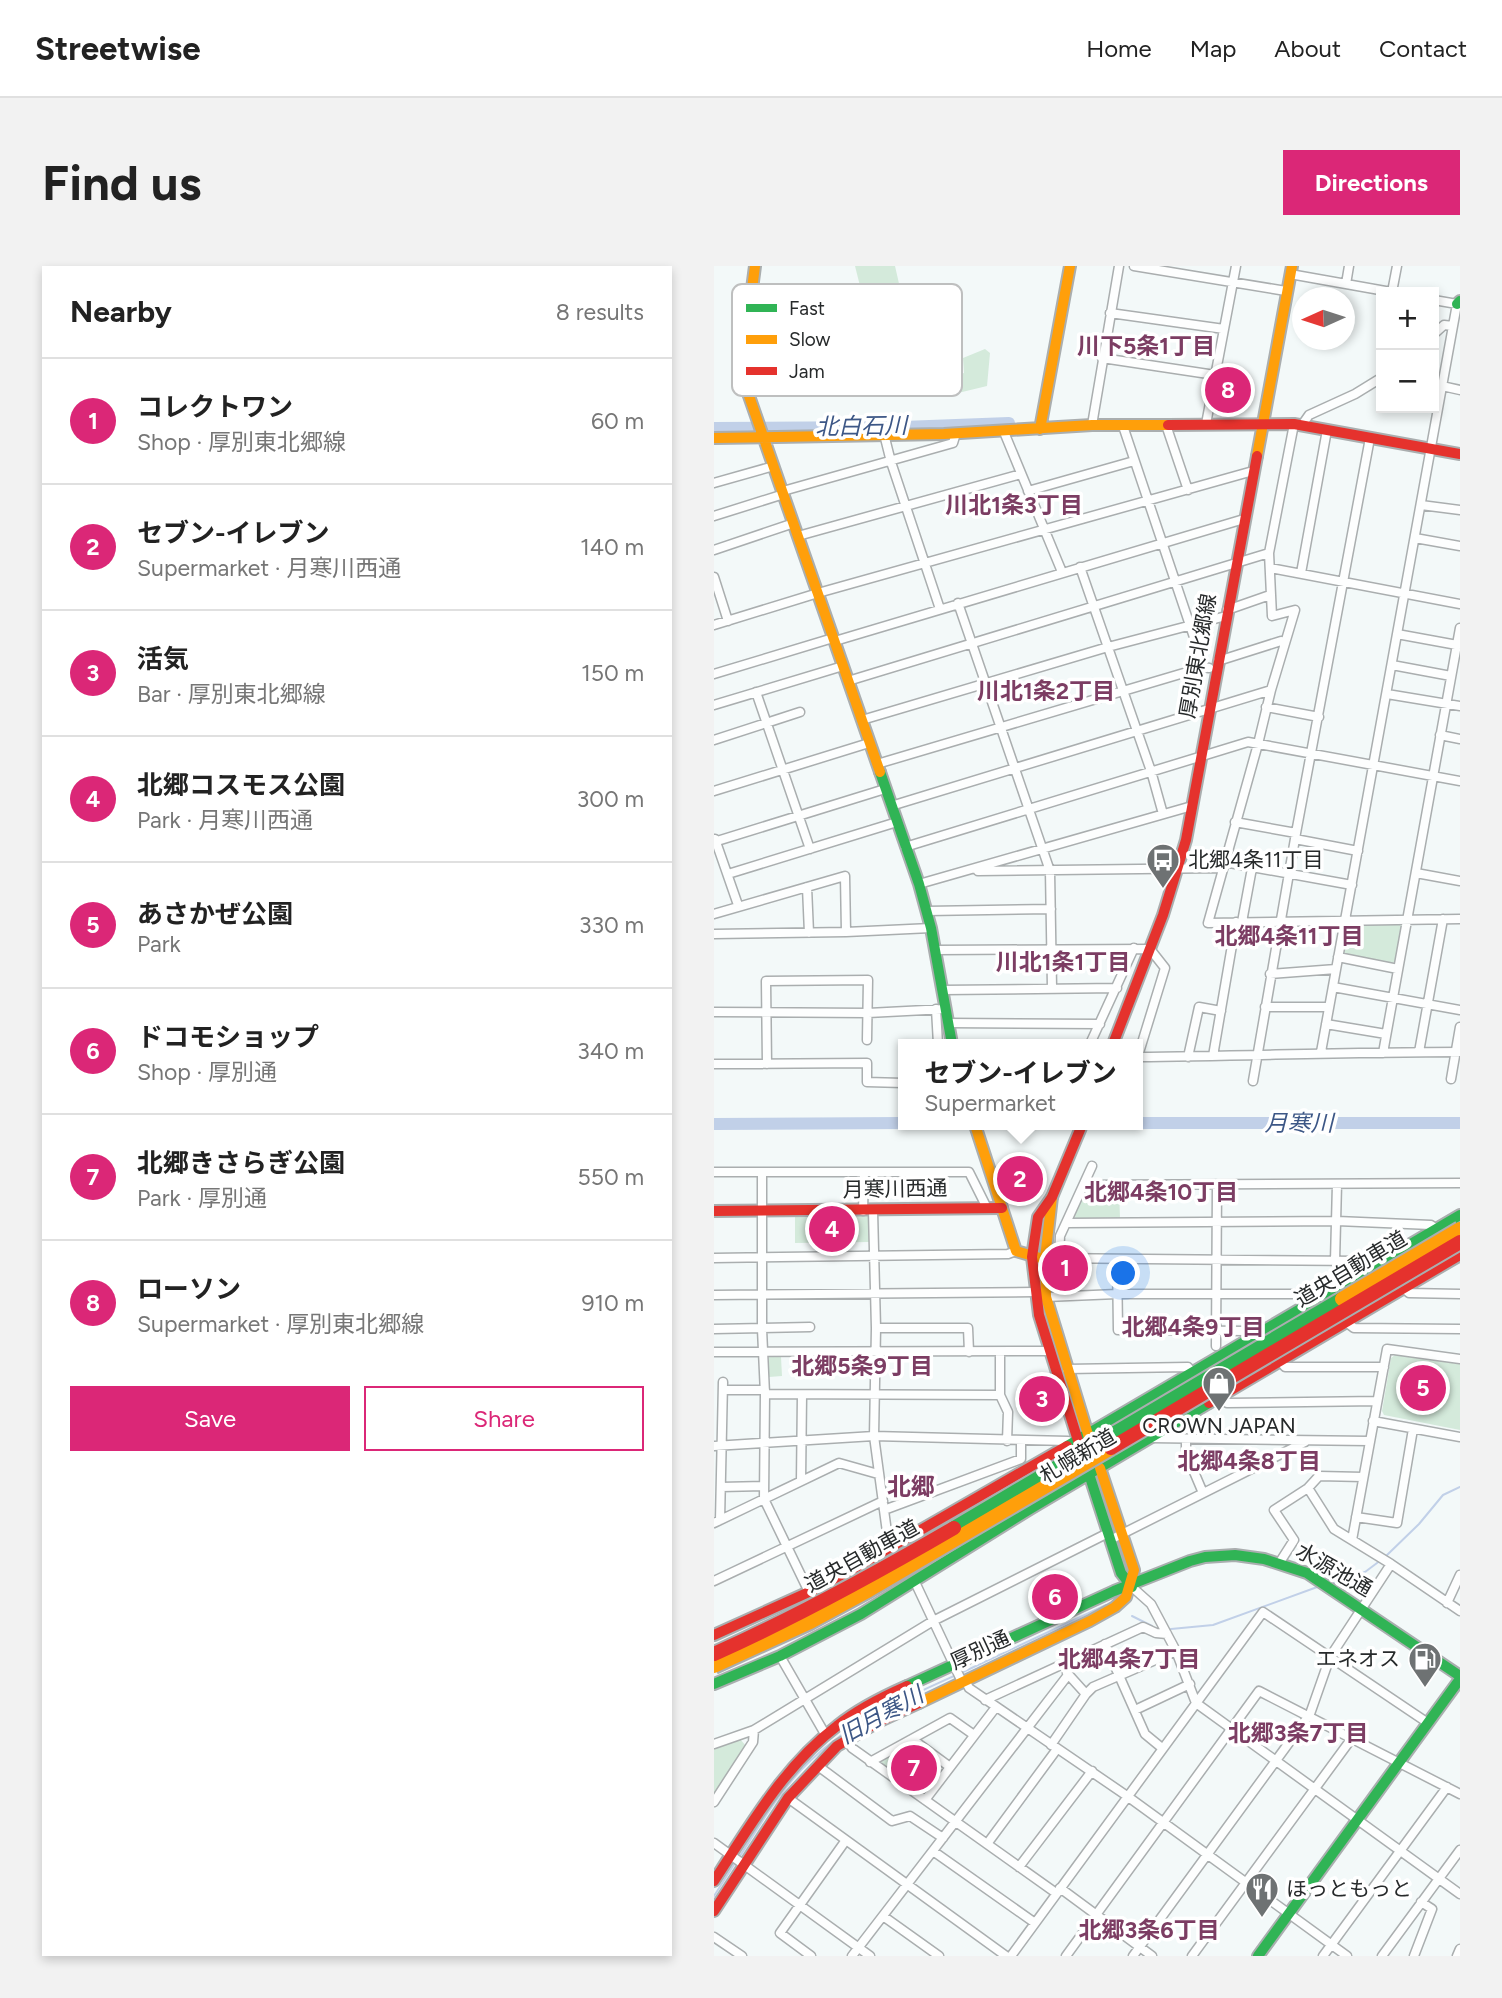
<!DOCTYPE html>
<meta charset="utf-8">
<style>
body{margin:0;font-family:Figtree,"Noto Sans JP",sans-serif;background:#f2f2f2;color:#222}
.controls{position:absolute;right:21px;top:21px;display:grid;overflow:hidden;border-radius:0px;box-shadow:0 4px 10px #0003}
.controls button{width:63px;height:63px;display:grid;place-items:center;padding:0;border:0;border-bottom:2px solid #e0e0e0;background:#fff;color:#222;font:35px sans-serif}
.compass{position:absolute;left:578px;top:21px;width:63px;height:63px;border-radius:50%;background:#fff;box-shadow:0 4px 10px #0003;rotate:267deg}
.you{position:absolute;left:410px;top:1008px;width:24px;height:24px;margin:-18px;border:5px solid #fff;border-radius:50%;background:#1a73e8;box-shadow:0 0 0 10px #1a73e833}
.badge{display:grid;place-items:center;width:46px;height:46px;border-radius:50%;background:#db2777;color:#fff;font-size:23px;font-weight:700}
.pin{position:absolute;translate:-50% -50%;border:4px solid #fff;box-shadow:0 2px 7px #0006}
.popup{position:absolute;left:184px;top:773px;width:245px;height:91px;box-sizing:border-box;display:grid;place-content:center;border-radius:0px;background:#fff;filter:drop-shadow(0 2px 5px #0005);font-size:23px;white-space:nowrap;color:#767676}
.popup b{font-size:26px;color:#222}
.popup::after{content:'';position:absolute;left:50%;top:100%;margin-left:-14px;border:14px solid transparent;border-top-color:#fff}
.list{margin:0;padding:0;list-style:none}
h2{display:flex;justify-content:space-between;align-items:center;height:91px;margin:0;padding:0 28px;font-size:30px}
h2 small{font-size:23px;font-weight:400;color:#767676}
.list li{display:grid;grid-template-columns:46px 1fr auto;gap:21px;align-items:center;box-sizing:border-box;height:126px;padding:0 28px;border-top:2px solid #e0e0e0}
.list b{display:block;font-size:26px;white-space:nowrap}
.list p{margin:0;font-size:23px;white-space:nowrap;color:#767676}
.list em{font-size:23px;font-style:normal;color:#767676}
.actions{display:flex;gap:14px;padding:21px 28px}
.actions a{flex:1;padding:16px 0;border:2px solid #db2777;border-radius:0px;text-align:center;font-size:24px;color:#db2777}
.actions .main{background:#db2777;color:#fff}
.map{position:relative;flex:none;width:746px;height:1690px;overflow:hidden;border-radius:0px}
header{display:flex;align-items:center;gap:42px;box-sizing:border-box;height:98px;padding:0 35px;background:#fff;border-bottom:2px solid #e0e0e0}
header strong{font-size:33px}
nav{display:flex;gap:38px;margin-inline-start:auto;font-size:24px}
.intro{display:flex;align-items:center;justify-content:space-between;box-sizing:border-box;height:168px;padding:0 42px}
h1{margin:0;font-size:49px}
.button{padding:18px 32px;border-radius:0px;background:#db2777;color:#fff;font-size:24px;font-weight:700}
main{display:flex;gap:42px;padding:0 42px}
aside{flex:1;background:#fff;border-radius:0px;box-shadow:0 4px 10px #0003}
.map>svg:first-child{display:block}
.green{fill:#d4eadb}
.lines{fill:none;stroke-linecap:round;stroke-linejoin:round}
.stream{stroke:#c1d0e8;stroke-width:2}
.river{stroke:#c1d0e8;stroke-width:12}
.street-casing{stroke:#aaaeaf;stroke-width:11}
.fast-casing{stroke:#aaaeaf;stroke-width:14}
.slow-casing{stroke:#aaaeaf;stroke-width:14}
.jam-casing{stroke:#aaaeaf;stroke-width:14}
.street{stroke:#fdfefe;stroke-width:8}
.fast{stroke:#30b455;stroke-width:10}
.slow{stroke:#ff9f0a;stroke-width:10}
.jam{stroke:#e5322d;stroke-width:10}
.fast-bridge-casing{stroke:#aaaeaf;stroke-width:18;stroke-linecap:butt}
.slow-bridge-casing{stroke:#aaaeaf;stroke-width:18;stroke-linecap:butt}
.jam-bridge-casing{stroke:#aaaeaf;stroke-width:18;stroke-linecap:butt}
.fast-bridge{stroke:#30b455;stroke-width:14}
.slow-bridge{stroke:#ff9f0a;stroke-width:14}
.jam-bridge{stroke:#e5322d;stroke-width:14}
.labels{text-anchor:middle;stroke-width:7;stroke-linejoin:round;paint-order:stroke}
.street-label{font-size:21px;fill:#272a2b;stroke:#fff}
.poi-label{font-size:21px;fill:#272a2b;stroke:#fff;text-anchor:start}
.neighbourhood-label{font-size:23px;font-weight:bold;fill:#7c3d63;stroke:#fff}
.water-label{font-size:23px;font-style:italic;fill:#3d5786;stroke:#fff}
.quarter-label{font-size:24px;font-weight:bold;fill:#7c3d63;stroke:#fff}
.key{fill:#fff;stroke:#bebfbf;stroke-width:2}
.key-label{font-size:19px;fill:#272a2b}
</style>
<header>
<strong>Streetwise</strong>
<nav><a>Home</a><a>Map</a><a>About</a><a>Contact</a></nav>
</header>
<div class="intro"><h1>Find us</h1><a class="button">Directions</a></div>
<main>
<aside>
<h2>Nearby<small>8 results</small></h2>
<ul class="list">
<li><span class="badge">1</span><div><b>コレクトワン</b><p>Shop · 厚別東北郷線</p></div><em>60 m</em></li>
<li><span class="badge">2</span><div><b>セブン-イレブン</b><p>Supermarket · 月寒川西通</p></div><em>140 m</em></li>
<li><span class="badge">3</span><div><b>活気</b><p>Bar · 厚別東北郷線</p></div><em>150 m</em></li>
<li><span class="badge">4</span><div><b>北郷コスモス公園</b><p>Park · 月寒川西通</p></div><em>300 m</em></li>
<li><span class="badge">5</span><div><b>あさかぜ公園</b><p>Park</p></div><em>330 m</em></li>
<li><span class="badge">6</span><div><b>ドコモショップ</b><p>Shop · 厚別通</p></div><em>340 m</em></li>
<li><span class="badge">7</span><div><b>北郷きさらぎ公園</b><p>Park · 厚別通</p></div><em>550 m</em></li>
<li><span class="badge">8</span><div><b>ローソン</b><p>Supermarket · 厚別東北郷線</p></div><em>910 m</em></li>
</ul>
<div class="actions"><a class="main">Save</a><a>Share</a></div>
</aside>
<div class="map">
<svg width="746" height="1690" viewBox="0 0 746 1690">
<rect width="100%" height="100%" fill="#f3f9f9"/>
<path class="green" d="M141 0H181L186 22 148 28Z
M161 27 172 35 193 119 154 129 149 128 147 122 116 129 94 39Z
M271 83 276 87 273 120 244 127 240 110 250 107 249 92Z
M636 658H686L688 660 681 695 679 697 631 689 629 686Z
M375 923H405L406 952 362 953 360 950 371 925Z
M155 950V976L81 977V951Z
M681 1089 746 1098V1164L670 1149 668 1145 677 1092Z
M55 1091H67L68 1110 55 1111Z
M26 1473 32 1480 0 1528V1482Z
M195 1479 227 1501V1504L211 1526H208L168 1498 167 1494Z"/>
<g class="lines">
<path class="stream" d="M671 1291 705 1258 729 1229 746 1221
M618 1317 651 1306 667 1294
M418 1350 438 1360
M457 1363 499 1359 606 1320
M247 1407 392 1339
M26 1590C47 1557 68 1521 97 1494 138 1455 191 1432 242 1409
M0 1630 21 1597"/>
<path class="river" d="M0 162 189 161 295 157
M423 857H746
M0 858 189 857"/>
<defs>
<path id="street" d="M420 0 572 25
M576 8 677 26
M632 18 635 0
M678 26 683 0
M396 47 510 63
M720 68 730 59 739 60
M388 92 501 109
M728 120 746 124
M492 158 522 0
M580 158 555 287 558 350 581 344 557 424 544 478 494 657 746 653
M378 159 405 0
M452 159 474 224
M588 159 595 149 641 128 667 112
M409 160 490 401 495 402
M290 166 348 306
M170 168 177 196 226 343
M0 217 60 200
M69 225 239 177 242 167
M314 225 420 195
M707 239 746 244
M0 250 70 228
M84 270 307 208
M701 272 746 280
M0 284 80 257
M366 301 437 505 449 548
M556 302 746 338
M587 307 613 164
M0 311 14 355
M244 337 336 605 338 722
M513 344 556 329
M0 359 104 327 539 205
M683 368 743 379
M121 375 530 253
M504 395 567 375 570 378
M678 399 737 410
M0 408 119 372
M134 415 555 287
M42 426 96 583
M673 428 746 440
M0 439 129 400
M552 441 605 451
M148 454 394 381 512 350
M726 469 746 473
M0 474 86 446
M163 498 490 401
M0 525 155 477
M177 540 557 424
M521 556 582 567
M1 573 24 639
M581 573 644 585
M0 576 171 523
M191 581 534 476 746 515
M510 596 638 619
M264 605 508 602
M702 607 746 615
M14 608 183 556
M205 618 478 540
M93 621 95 667
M213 645 337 643
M0 648 131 610 132 666
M528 656 538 602
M0 668 132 666 217 662
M222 684 436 683 451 702 423 793
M624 691 684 703
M556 708 622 703
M619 721 746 744
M229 724 403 722
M551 741H615
M222 743 224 778
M0 746 154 747 231 743
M234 757 386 758
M612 758 672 768
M376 778 420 682
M607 786 743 38 720 34
M705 786 729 653
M669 787 746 362
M499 790 522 656
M424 791C531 790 639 786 746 786
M474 791 485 741 507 745
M0 798 153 797V816L189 817
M53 798 52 715 154 714 153 774
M737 813 746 761
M539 815 582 567 656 172
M0 906H255L273 942
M48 906V1063L51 1128 50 1233 95 1326
M370 919 746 917
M149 945 150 906
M159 945 162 1062 160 1170 175 1281
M353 957 623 955 717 959 723 963
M0 992 294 988 302 985
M331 992 646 995 657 1002
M345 993 346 970 378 900
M403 993 404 1064 535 1065 542 1070
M621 995 623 918
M689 1022 695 1027 746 1028
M0 1029 321 1026
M332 1031 403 1028H599L604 1033
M632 1056 640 1062 746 1063
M162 1062H254L255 1086
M0 1063 96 1061
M502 1080 503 919
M0 1086 336 1085
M286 1086V1129L294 1146 293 1175
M566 1095 571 1101H670
M353 1103 474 1101 479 1107
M9 1124H51
M51 1128 286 1129
M505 1131 513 1137 663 1135
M659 1155 746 1171
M438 1172 655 1175
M472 1174V1187L489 1227
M0 1180 160 1170 354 1175
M87 1215 88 1129
M7 1221 50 1220
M594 1222 620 1263 677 1298 746 1345
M170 1244 307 1193V1175
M642 1251 683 1257 699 1163
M6 1254 9 1116
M0 1257 125 1197 164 1208
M396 1274 591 1176
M638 1274 673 1083 746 1093
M566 1296 580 1274 560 1244 594 1222 605 1210 649 1211
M0 1315 169 1235
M201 1316 248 1416
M418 1321 437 1338 462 1385 482 1437 746 1628
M733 1337 746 1309
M391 1378 431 1468 448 1482
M66 1390 111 1468
M353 1407 372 1428
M251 1414 255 1422 413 1530 633 1690
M271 1434 429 1361 442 1367 453 1368
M421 1444 476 1418
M198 1473 236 1501
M133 1474 138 1482 342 1627
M0 1478 40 1464 219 1355 394 1267
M337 1479 372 1428 379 1421 462 1385
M156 1496 236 1452 260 1469
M104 1500 178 1555 196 1550 229 1572
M74 1532 292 1690
M211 1534 282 1441
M0 1536 39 1476 40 1464
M0 1577 156 1690
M273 1578 343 1483
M219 1585 321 1657
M305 1601 378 1505
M346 1622 438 1690
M169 1650 225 1690
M0 1671 28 1690
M97 1690 66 1667 132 1574
M138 1690 354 1409
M297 1690 549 1346 714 1457
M352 1690 545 1425 746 1528
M419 1690 596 1448 616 1391 677 1298
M478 1690 638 1472
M609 1690 733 1521
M668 1690 746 1584
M700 1690 718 1643 707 1636
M743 1690 746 1683"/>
<path id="fast" d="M743 38 746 35
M166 506 205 618 217 662 238 778
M353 1180 746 949
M375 1208 407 1307 418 1321
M0 1418 66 1390 147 1348 316 1243 495 1137
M193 1420 400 1325 476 1295 491 1291 521 1289 550 1293 593 1307 746 1410
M544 1690 746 1413"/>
<path id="slow" d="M41 0 27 107 166 506
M326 163 356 0
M0 172 230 168 378 159H454
M543 190 578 0
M261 859 302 985 326 992
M338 931 331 992 332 1031 376 1175
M205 1437 376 1355 401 1341 412 1331 420 1304 386 1202"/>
<path id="jam" d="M454 159 580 158 746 188
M399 778 449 649 472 574 543 190
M0 945 288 942
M495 1137 746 989
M366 1181 325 1049 318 991 324 951 338 931 368 859
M0 1369 95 1326 144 1300 353 1180
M0 1615C36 1560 70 1500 123 1460 144 1443 168 1431 193 1420
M0 1645 74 1532 123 1480 164 1456 205 1437"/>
</defs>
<use href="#street" class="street-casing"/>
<use href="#fast" class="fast-casing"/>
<use href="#slow" class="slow-casing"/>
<use href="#jam" class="jam-casing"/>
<use href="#street" class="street"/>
<use href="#fast" class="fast"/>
<use href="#slow" class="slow"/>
<use href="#jam" class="jam"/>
<defs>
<path id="fast-bridge" d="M240 1262 628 1033"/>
<path id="slow-bridge" d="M628 1033 746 963
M0 1400 94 1357 155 1324 397 1182"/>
<path id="jam-bridge" d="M397 1182 746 976
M0 1388C83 1351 161 1308 240 1262"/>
</defs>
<use href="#fast-bridge" class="fast-bridge-casing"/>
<use href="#slow-bridge" class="slow-bridge-casing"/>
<use href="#jam-bridge" class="jam-bridge-casing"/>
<use href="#fast-bridge" class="fast-bridge"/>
<use href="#slow-bridge" class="slow-bridge"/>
<use href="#jam-bridge" class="jam-bridge"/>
</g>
<defs>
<symbol id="bus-pin" viewBox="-11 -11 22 30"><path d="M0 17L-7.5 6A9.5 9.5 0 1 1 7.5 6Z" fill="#6e7273" stroke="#fff"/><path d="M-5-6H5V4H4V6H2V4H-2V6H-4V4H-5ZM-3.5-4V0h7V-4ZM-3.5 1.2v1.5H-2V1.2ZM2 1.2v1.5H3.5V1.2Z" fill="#fff"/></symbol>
<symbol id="shop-pin" viewBox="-11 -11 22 30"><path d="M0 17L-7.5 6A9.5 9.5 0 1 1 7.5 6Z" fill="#6e7273" stroke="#fff"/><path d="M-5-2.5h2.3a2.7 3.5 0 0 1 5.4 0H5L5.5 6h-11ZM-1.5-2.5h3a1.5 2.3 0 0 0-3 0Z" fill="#fff"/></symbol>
<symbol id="fuel-pin" viewBox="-11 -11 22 30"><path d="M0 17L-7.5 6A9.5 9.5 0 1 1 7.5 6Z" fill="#6e7273" stroke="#fff"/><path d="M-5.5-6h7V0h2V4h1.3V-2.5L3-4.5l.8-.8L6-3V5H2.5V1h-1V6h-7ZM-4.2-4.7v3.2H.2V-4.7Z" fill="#fff"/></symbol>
<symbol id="restaurant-pin" viewBox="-11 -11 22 30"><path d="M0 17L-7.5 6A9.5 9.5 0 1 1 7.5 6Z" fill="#6e7273" stroke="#fff"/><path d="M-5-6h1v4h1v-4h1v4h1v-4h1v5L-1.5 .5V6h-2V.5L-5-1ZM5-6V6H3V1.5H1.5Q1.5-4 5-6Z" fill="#fff"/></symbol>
</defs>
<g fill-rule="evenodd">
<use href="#bus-pin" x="430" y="575" width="38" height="52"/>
<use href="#shop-pin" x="486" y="1098" width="38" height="52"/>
<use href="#fuel-pin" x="692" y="1374" width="38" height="52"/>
<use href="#restaurant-pin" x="529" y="1604" width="38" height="52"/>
</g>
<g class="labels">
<g class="street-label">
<text transform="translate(484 390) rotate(-80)" y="7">厚別東北郷線</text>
<text transform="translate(181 923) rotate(-1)" y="7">月寒川西通</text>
<text transform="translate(637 1003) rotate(-31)" y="7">道央自動車道</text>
<text transform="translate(364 1190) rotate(-31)" y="7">札幌新道</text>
<text transform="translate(148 1290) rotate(-29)" y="7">道央自動車道</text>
<text transform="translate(620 1304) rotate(30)" y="7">水源池通</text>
<text transform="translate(266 1384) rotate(-25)" y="7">厚別通</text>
</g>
<g class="poi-label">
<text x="474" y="601">北郷4条11丁目</text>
<text x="505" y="1167" text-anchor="middle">CROWN JAPAN</text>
<text x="686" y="1400" text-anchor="end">エネオス</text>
<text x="572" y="1630">ほっともっと</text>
</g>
<g class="neighbourhood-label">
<text x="432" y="88">川下5条1丁目</text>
<text x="300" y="247">川北1条3丁目</text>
<text x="332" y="433">川北1条2丁目</text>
<text x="575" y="678">北郷4条11丁目</text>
<text x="349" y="704">川北1条1丁目</text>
<text x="447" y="934">北郷4条10丁目</text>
<text x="479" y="1069">北郷4条9丁目</text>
<text x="148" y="1108">北郷5条9丁目</text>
<text x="535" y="1203">北郷4条8丁目</text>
<text x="415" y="1401">北郷4条7丁目</text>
<text x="584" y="1475">北郷3条7丁目</text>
<text x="435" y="1672">北郷3条6丁目</text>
</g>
<g class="water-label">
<text transform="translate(147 160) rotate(-1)" y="8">北白石川</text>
<text x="585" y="865">月寒川</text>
<text transform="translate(167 1449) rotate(-29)" y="8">旧月寒川</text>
</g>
<g class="quarter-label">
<text x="197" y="1229">北郷</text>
</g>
</g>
<rect x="18" y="18" width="230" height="112" rx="10" class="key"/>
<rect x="32" y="38" width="31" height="8" fill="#30b455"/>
<rect x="32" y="69" width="31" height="9" fill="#ff9f0a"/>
<rect x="32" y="101" width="31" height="8" fill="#e5322d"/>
<g class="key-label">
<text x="75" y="49">Fast</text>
<text x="75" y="80">Slow</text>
<text x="75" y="112">Jam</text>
</g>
</svg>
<div class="controls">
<button>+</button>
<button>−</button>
</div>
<svg class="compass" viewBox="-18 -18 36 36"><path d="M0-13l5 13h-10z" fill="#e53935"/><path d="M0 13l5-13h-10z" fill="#767676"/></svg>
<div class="you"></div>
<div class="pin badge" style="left:351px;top:1002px">1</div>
<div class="pin badge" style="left:306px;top:913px">2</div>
<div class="popup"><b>セブン-イレブン</b>Supermarket</div>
<div class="pin badge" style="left:328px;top:1133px">3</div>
<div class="pin badge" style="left:118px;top:963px">4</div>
<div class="pin badge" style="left:709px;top:1122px">5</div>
<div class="pin badge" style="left:341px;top:1331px">6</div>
<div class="pin badge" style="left:200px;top:1502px">7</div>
<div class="pin badge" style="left:514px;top:124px">8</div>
</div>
</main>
